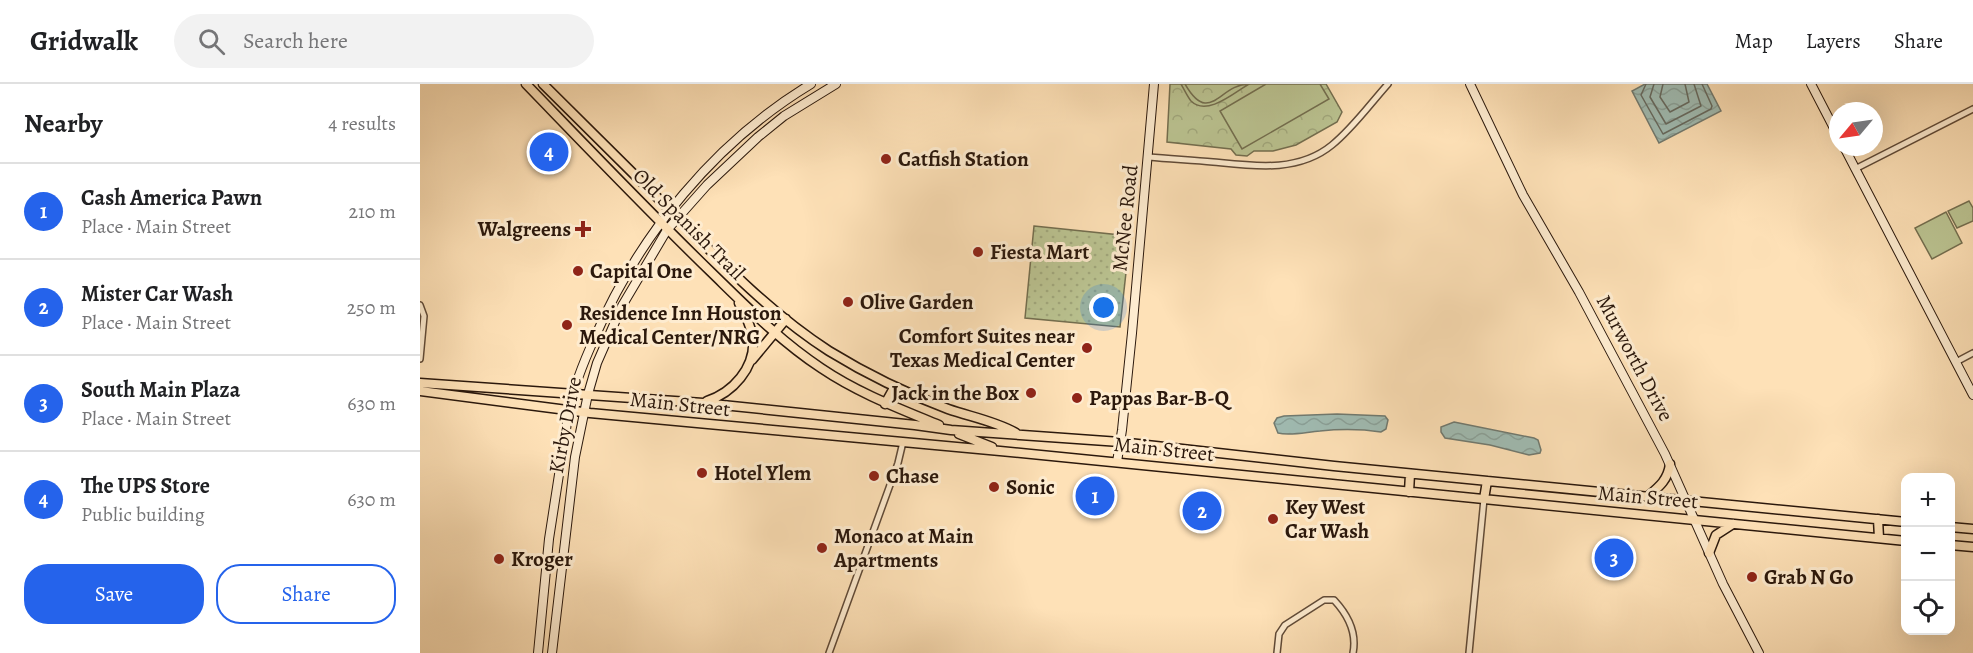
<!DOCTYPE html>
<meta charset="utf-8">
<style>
body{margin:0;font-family:Alegreya,serif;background:#f2f2f2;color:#202124}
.controls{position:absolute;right:18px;bottom:18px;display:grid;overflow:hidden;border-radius:12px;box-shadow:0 6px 24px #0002}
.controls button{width:54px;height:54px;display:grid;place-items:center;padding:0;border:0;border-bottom:2px solid #e0e0e0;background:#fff;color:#202124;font:30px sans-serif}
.compass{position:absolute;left:1409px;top:18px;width:54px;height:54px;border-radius:50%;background:#fff;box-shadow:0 6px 24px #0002;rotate:241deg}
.you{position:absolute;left:684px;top:224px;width:21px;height:21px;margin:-15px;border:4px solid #fff;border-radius:50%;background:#1a73e8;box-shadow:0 0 0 9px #1a73e833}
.badge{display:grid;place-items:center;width:39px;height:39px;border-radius:50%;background:#2563eb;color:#fff;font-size:20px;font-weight:700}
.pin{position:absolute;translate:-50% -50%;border:3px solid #fff;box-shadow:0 2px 6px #0006}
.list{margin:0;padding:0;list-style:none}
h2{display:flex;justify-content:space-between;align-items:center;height:78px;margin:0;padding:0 24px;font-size:26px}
h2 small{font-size:20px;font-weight:400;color:#757577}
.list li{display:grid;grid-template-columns:39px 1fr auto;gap:18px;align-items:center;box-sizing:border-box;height:96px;padding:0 24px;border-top:2px solid #e0e0e0}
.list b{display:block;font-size:22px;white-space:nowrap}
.list p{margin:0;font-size:20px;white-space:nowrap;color:#757577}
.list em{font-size:20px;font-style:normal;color:#757577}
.actions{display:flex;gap:12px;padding:18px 24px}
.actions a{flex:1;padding:14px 0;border:2px solid #2563eb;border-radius:24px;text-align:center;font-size:21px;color:#2563eb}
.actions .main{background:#2563eb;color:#fff}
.icon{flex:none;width:33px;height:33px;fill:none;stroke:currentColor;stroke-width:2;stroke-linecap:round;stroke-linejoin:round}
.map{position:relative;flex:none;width:1553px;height:569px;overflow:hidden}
header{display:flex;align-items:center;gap:36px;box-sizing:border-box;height:84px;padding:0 30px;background:#fff;border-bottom:2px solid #e0e0e0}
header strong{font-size:28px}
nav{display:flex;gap:33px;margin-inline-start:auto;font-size:21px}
.search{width:420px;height:54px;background:#f2f2f2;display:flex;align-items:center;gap:15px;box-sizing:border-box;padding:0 21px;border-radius:33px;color:#757577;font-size:22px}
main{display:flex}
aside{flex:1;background:#fff}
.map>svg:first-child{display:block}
.grass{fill:url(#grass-dots);stroke:#736e4f;stroke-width:1.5}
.park{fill:url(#park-crowns);stroke:#736e4f;stroke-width:1.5}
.garden{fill:#bbc492;stroke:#736e4f;stroke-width:1.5}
.water{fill:url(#water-waves);stroke:#717a70;stroke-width:1.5}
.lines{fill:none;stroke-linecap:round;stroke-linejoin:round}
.shore{stroke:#666a60;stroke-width:1.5}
.street-casing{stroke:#604a37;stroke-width:8}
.secondary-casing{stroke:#2b180c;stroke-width:10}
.primary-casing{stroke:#2b180c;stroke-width:11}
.street{stroke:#feecd0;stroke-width:5}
.secondary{stroke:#feecd0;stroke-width:8}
.primary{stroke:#fee1b7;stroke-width:8}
.poi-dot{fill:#8f2418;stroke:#feecd0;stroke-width:2}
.labels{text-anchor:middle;stroke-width:6;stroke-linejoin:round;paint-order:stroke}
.poi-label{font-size:21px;font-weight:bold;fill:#2b180c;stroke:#feecd0;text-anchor:start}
.street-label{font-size:21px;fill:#2b180c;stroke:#feecd0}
</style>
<header>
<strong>Gridwalk</strong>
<div class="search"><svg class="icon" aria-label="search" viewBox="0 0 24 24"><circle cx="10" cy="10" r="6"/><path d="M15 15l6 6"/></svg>Search here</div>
<nav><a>Map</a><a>Layers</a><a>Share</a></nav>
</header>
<main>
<aside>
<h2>Nearby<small>4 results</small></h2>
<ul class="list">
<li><span class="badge">1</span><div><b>Cash America Pawn</b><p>Place · Main Street</p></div><em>210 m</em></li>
<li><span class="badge">2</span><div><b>Mister Car Wash</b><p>Place · Main Street</p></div><em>250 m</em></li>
<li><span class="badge">3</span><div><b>South Main Plaza</b><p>Place · Main Street</p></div><em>630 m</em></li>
<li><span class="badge">4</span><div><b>The UPS Store</b><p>Public building</p></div><em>630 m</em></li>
</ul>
<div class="actions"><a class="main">Save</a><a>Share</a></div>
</aside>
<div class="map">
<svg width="1553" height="569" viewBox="0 0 1553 569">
<defs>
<pattern id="grass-dots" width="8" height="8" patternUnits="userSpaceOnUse" patternTransform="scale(1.5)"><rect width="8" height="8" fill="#bbc492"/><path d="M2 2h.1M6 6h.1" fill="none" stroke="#a1a87d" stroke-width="1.8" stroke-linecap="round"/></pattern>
<pattern id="park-crowns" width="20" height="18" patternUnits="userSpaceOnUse" patternTransform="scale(1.5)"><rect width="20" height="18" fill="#bbc492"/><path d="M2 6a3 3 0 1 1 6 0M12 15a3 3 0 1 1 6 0" fill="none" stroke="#a1a87d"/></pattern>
<pattern id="water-waves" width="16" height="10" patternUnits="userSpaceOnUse" patternTransform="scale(1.5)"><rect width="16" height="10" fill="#a0bcb3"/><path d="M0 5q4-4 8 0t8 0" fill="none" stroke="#8aa199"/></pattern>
</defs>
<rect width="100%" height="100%" fill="#fee1b7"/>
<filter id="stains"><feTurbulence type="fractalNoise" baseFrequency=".00333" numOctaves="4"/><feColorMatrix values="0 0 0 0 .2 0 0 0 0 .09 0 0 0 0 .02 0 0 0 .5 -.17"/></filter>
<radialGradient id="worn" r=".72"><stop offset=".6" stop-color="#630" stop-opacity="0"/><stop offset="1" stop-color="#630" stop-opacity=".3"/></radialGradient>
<path class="grass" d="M614 142 710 152 700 243 605 234Z"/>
<path class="park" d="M750 0H906L922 28 917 38 876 61 853 67H834L827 72 816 71 811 65 747 58Z"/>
<path class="garden" d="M761 0H765C790 43 799 0 829 0 815 8 787 33 771 17 767 12 764 5 761 0Z
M846 0H900L909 15 822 65 800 27Z
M1549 117 1553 124V137L1537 144 1528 127Z
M1526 128 1542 159 1512 175 1495 144Z"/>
<path class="water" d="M1225 0H1287L1301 27 1239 59 1212 7Z
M917 330 965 332 968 336 966 345 961 348C941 345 920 345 900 347 886 348 871 352 858 349L854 339 857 334 864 332Z
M1034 338 1114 354 1118 356 1121 366 1120 369 1109 371 1070 361 1025 354 1021 348V343Z"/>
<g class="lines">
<path class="shore" d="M1226 0 1221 11 1243 50 1291 25 1292 22 1282 0
M1234 0 1230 13 1246 40 1281 22 1274 0
M1243 0 1240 13 1250 28 1269 18 1265 0"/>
<defs>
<path id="street" d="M729 73C750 75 772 76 793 78 833 82 878 89 912 61 933 44 950 20 968 0
M1435 85 1553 25
M0 221 4 232 0 275
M1536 278 1553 269
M409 569 478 379 483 358
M857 569 859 550 865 541 904 516H914C928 531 937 549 933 569
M1049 569 1064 415"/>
<path id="secondary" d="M1050 0 1103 111 1159 208 1245 370 1303 500 1339 569
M1391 0 1418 52
M1424 63 1553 311
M697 378 702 346 712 249 734 0
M118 569 129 455 149 326C154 301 164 277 175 253 219 151 295 58 391 0
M132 569 155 373 168 310 177 279 202 222 247 146 287 101 338 53 364 32 416 0"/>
<path id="primary" d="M106 0C167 63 228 127 291 188 326 222 360 257 401 284 438 309 478 324 519 341
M123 0C168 45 214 90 259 135 305 182 353 231 409 267 448 291 485 309 528 325 551 333 575 337 596 349
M332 276 366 235
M0 299 283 319 495 341 531 346 700 358 914 382 1486 438
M0 307 170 329 580 367 1486 457
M287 317C312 309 336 284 333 254 331 242 325 230 319 219
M465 320 474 304
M539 350 572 363
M989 408 990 390
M1227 413C1239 403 1248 396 1250 380
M1064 415 1067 397
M1458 435 1459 454
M1530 443 1553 445
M1530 461 1553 463
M1289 469 1296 451 1313 440"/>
</defs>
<use href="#street" class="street-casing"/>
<use href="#secondary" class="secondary-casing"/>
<use href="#primary" class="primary-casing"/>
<use href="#street" class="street"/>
<use href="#secondary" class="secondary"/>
<use href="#primary" class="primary"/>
</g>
<g class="poi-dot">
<circle cx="466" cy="75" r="6"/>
<path d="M160 136h6v6h6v6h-6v6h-6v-6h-6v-6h6z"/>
<circle cx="558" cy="168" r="6"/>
<circle cx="158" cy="187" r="6"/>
<circle cx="428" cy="218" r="6"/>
<circle cx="147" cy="241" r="6"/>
<circle cx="667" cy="264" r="6"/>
<circle cx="611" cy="309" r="6"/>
<circle cx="657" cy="314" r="6"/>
<circle cx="282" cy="389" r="6"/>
<circle cx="454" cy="392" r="6"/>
<circle cx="574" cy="403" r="6"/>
<circle cx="853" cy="435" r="6"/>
<circle cx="402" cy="464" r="6"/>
<circle cx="79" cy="475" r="6"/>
<circle cx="1332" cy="493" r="6"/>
</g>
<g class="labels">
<g class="poi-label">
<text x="478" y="82">Catfish Station</text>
<text x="151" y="152" text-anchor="end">Walgreens</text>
<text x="570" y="175">Fiesta Mart</text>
<text x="170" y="194">Capital One</text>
<text x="440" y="225">Olive Garden</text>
<text x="159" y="236">Residence Inn Houston<tspan x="159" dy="24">Medical Center/NRG</tspan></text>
<text x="655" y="259" text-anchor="end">Comfort Suites near<tspan x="655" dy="24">Texas Medical Center</tspan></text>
<text x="599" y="316" text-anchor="end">Jack in the Box</text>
<text x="669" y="321">Pappas Bar-B-Q</text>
<text x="294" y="396">Hotel Ylem</text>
<text x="466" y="399">Chase</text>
<text x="586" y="410">Sonic</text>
<text x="865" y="430">Key West<tspan x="865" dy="24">Car Wash</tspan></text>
<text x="414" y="459">Monaco at Main<tspan x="414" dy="24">Apartments</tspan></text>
<text x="91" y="482">Kroger</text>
<text x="1344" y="500">Grab N Go</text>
</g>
<g class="street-label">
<text transform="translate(705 134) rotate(-84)" y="7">McNee Road</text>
<text transform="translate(269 140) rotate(45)" y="7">Old Spanish Trail</text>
<text transform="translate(1215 274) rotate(62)" y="7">Murworth Drive</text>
<text transform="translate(260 320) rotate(6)" y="7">Main Street</text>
<text transform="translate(145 341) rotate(-79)" y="7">Kirby Drive</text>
<text transform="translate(744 365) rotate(6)" y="7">Main Street</text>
<text transform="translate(1228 413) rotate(5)" y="7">Main Street</text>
</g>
</g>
<rect width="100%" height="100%" filter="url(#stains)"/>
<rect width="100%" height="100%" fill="url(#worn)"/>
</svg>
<div class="controls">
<button>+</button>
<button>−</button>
<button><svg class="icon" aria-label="locate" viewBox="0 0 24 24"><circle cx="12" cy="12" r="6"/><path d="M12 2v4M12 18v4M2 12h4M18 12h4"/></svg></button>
</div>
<svg class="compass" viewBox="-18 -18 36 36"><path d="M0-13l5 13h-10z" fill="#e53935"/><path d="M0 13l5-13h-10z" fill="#757577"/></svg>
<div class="you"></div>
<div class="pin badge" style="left:675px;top:412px">1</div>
<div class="pin badge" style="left:782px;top:427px">2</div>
<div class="pin badge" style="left:1194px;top:474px">3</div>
<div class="pin badge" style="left:129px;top:68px">4</div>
</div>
</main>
